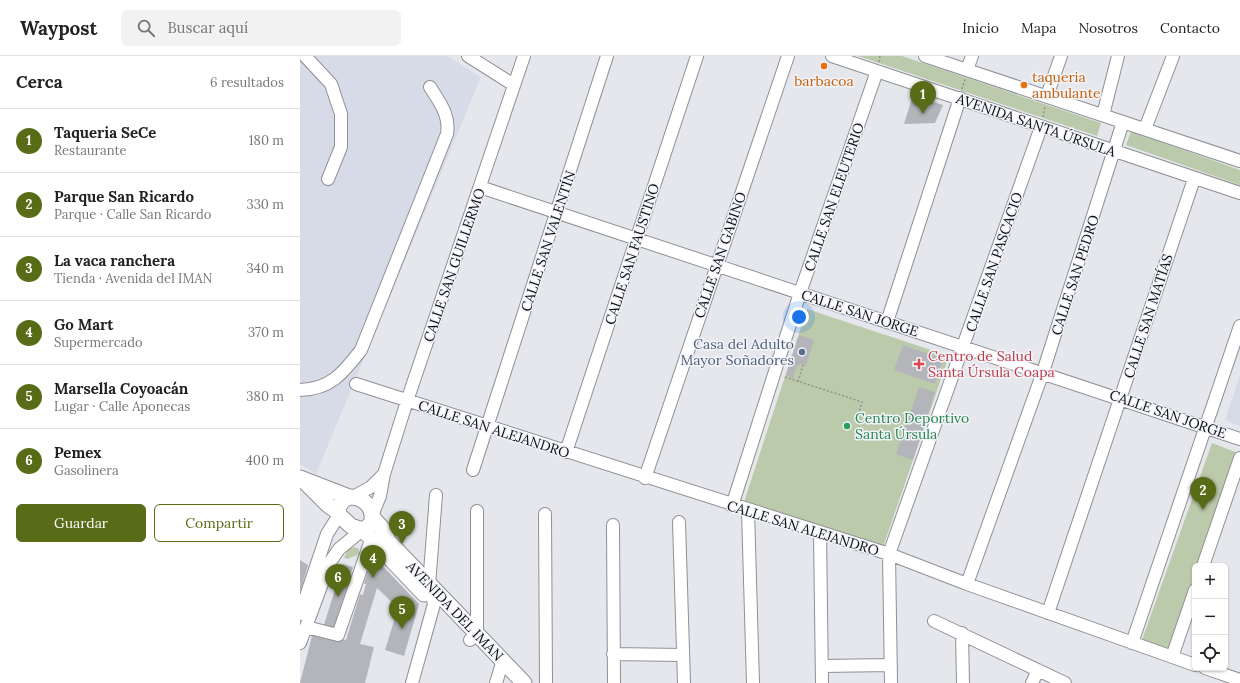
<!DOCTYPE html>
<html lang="es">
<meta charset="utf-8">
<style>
body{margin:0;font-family:Lora,serif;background:#f2f2f2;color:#222}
.controls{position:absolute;right:12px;bottom:12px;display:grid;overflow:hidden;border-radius:6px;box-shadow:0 1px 3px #0004}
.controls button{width:36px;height:36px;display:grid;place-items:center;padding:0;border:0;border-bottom:1px solid #e0e0e0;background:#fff;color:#222;font:20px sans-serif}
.you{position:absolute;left:499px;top:261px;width:14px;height:14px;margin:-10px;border:3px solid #fff;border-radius:50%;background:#1a73e8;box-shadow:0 0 0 6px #1a73e833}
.badge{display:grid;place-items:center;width:26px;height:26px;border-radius:50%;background:#586b17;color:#fff;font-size:13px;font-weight:700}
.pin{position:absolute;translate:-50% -33px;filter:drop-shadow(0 1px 2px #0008)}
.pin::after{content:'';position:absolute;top:21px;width:14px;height:12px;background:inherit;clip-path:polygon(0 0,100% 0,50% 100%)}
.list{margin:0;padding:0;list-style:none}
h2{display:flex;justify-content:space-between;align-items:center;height:52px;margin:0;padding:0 16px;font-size:17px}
h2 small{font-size:13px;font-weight:400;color:#767676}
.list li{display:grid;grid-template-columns:26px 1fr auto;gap:12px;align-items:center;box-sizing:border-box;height:64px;padding:0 16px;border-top:1px solid #e0e0e0}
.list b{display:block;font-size:15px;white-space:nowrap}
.list p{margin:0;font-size:13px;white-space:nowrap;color:#767676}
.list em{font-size:13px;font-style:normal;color:#767676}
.actions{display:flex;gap:8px;padding:12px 16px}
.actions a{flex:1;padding:9px 0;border:1px solid #586b17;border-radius:6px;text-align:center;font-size:14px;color:#586b17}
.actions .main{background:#586b17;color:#fff}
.icon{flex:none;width:22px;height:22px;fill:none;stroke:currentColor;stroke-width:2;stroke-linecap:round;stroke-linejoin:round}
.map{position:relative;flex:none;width:940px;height:627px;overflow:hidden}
header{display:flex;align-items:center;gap:24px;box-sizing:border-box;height:56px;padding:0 20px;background:#fff;border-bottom:1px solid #e0e0e0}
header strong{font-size:19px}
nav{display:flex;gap:22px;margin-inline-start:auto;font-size:14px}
.search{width:280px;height:36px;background:#f2f2f2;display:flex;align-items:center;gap:10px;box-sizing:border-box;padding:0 14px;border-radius:6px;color:#767676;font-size:15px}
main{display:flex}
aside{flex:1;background:#fff}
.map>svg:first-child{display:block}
.built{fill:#d7dbe8}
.green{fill:#bbcaaa}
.building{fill:#b3b5bb}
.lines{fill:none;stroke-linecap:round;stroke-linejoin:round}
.minor-casing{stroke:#8e9095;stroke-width:14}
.major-casing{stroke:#8e9095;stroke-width:17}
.path{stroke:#909296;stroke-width:1.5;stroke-dasharray:2 2;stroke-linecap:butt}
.minor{stroke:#fff;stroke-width:12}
.major{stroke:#fff;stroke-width:15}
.food-dot{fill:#e8710a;stroke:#f2f4fa;stroke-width:1.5}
.service-dot{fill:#5c6f8a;stroke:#f2f4fa;stroke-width:1.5}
.health-dot{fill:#e0444e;stroke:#f2f4fa;stroke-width:1.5}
.leisure-dot{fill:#2e9e5b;stroke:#f2f4fa;stroke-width:1.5}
.labels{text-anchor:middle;stroke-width:3;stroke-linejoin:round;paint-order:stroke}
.food-label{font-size:14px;fill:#c56008;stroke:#f2f4fa;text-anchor:start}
.street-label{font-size:14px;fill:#0d0e10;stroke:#f2f4fa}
.service-label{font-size:14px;fill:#4e5e75;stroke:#f2f4fa;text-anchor:end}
.health-label{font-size:14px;fill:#be3a42;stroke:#f2f4fa;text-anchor:start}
.leisure-label{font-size:14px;fill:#27864d;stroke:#f2f4fa;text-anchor:start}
</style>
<header>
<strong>Waypost</strong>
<div class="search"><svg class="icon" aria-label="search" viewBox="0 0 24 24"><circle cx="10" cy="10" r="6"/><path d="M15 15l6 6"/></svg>Buscar aquí</div>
<nav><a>Inicio</a><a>Mapa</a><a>Nosotros</a><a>Contacto</a></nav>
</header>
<main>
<aside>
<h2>Cerca<small>6 resultados</small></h2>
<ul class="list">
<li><span class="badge">1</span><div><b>Taqueria SeCe</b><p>Restaurante</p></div><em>180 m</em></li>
<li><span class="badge">2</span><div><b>Parque San Ricardo</b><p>Parque · Calle San Ricardo</p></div><em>330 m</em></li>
<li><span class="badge">3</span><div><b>La vaca ranchera</b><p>Tienda · Avenida del IMAN</p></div><em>340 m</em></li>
<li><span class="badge">4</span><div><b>Go Mart</b><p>Supermercado</p></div><em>370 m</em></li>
<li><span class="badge">5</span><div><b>Marsella Coyoacán</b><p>Lugar · Calle Aponecas</p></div><em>380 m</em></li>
<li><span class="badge">6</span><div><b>Pemex</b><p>Gasolinera</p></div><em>400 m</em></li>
</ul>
<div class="actions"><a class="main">Guardar</a><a>Compartir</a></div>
</aside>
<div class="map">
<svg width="940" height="627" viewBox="0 0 940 627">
<rect width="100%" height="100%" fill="#e5e7ed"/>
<path class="built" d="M0 0H147L181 21 16 418 0 408Z
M940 319V370L925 364Z"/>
<path class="green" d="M558 0H602L801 67 797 80Z
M831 75 940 114V129L826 89Z
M507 253 649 300 583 491 444 446Z
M912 387 938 397 899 510H895V521L869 593 842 584Z
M55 491 59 493V498L48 503 44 502 48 493Z"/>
<path class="building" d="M613 39 643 49 635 67 604 68Z
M499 279 514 284 506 310 500 308 499 310 497 309 493 322 486 319Z
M603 289 643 303 635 328 594 314Z
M619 331 635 336 613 404 596 398Z
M72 499 119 548 104 600 85 594 98 552 77 532 60 588 74 591 65 627H0L13 576 46 584 60 538 63 539 66 528H64Z
M0 504 8 509 0 537Z
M43 508 53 511 34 574 23 572Z"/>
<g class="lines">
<defs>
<path id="minor" d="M5 0 31 28 41 58V91L28 123
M168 0 214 29
M532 0 940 137
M625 0 940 105
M667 14 672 0
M747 40 761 0
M803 59 818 0
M845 73 873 0
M180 131 940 383
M587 266 660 42
M56 328 589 498 667 528 895 609
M0 334C31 333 43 317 61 294L147 78C150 59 140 47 130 31
M266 396 397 0
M173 414 307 0
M345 422 488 0
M53 441 71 431 84 418
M432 450 500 237 577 15
M448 455 453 627
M73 457 80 440 84 418 107 345 224 0
M245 458 246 627
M379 466 384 627
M313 469 314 627
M520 477 522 627
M903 510 940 402
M667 528 743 316 823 66
M748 557 894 123
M0 558 27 478 39 459
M634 565 765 627
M6 571 38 579 71 484
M662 577 663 627
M170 584 177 577V455
M0 587 30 506 39 493 61 475
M832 587 940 270
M313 598 383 599
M872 601 895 534
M522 610 591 609
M905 612 940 624
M112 627 134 548 129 529 136 439
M196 627 203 604
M591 627 589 498 741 71
M732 627 738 614"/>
<path id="major" d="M0 422 49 441
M6 427 28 449 38 456
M49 441C64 440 76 453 71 468L63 474 51 470 39 459C37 450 41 445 49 441Z
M73 462 82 472 89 486 224 627
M63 474 124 538"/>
</defs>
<use href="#minor" class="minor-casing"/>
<use href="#major" class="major-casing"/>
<path class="path" d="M579 6 580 0
M662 33 665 23
M743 61 745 51
M485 321 562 346 559 357 577 363
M498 326 503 309"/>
<use href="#minor" class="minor"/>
<use href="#major" class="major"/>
</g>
<g class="food-dot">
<circle cx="524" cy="10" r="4"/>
<circle cx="724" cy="29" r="4"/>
</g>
<circle class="service-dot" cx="502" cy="296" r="4"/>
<path class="health-dot" d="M617 302h4v4h4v4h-4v4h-4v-4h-4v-4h4z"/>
<circle class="leisure-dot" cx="547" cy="370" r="4"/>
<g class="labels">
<g class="food-label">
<text x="732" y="26">taqueria<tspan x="732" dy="16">ambulante</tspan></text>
<text x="524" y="30" text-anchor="middle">barbacoa</text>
</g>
<g class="street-label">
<text transform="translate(736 69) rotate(19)" y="5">AVENIDA SANTA ÚRSULA</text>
<text transform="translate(534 141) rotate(-71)" y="5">CALLE SAN ELEUTERIO</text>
<text transform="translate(248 185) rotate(-72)" y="5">CALLE SAN VALENTÍN</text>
<text transform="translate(332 198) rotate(-72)" y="5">CALLE SAN FAUSTINO</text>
<text transform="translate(420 199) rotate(-71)" y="5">CALLE SAN GABINO</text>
<text transform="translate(694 206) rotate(-71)" y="5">CALLE SAN PASCACIO</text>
<text transform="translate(154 209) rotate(-71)" y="5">CALLE SAN GUILLERMO</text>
<text transform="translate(775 219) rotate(-72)" y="5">CALLE SAN PEDRO</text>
<text transform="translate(560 257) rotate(18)" y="5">CALLE SAN JORGE</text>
<text transform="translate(848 260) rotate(-72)" y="5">CALLE SAN MATÍAS</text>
<text transform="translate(868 358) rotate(19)" y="5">CALLE SAN JORGE</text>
<text transform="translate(194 373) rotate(18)" y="5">CALLE SAN ALEJANDRO</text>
<text transform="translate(503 472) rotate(17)" y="5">CALLE SAN ALEJANDRO</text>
<text transform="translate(155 555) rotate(46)" y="5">AVENIDA DEL IMAN</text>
</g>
<g class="service-label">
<text x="494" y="293">Casa del Adulto<tspan x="494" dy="16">Mayor Soñadores</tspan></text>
</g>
<g class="health-label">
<text x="628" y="305">Centro de Salud<tspan x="628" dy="16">Santa Úrsula Coapa</tspan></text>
</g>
<g class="leisure-label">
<text x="555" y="367">Centro Deportivo<tspan x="555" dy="16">Santa Úrsula</tspan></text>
</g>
</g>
</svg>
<div class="controls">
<button>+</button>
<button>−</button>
<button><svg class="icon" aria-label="locate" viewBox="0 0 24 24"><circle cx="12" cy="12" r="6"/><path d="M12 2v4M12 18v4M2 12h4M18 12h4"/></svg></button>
</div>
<div class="you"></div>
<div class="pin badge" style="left:623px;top:58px">1</div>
<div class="pin badge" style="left:903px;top:454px">2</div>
<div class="pin badge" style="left:102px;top:488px">3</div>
<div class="pin badge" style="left:73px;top:522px">4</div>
<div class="pin badge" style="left:102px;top:573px">5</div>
<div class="pin badge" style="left:38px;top:541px">6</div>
</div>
</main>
